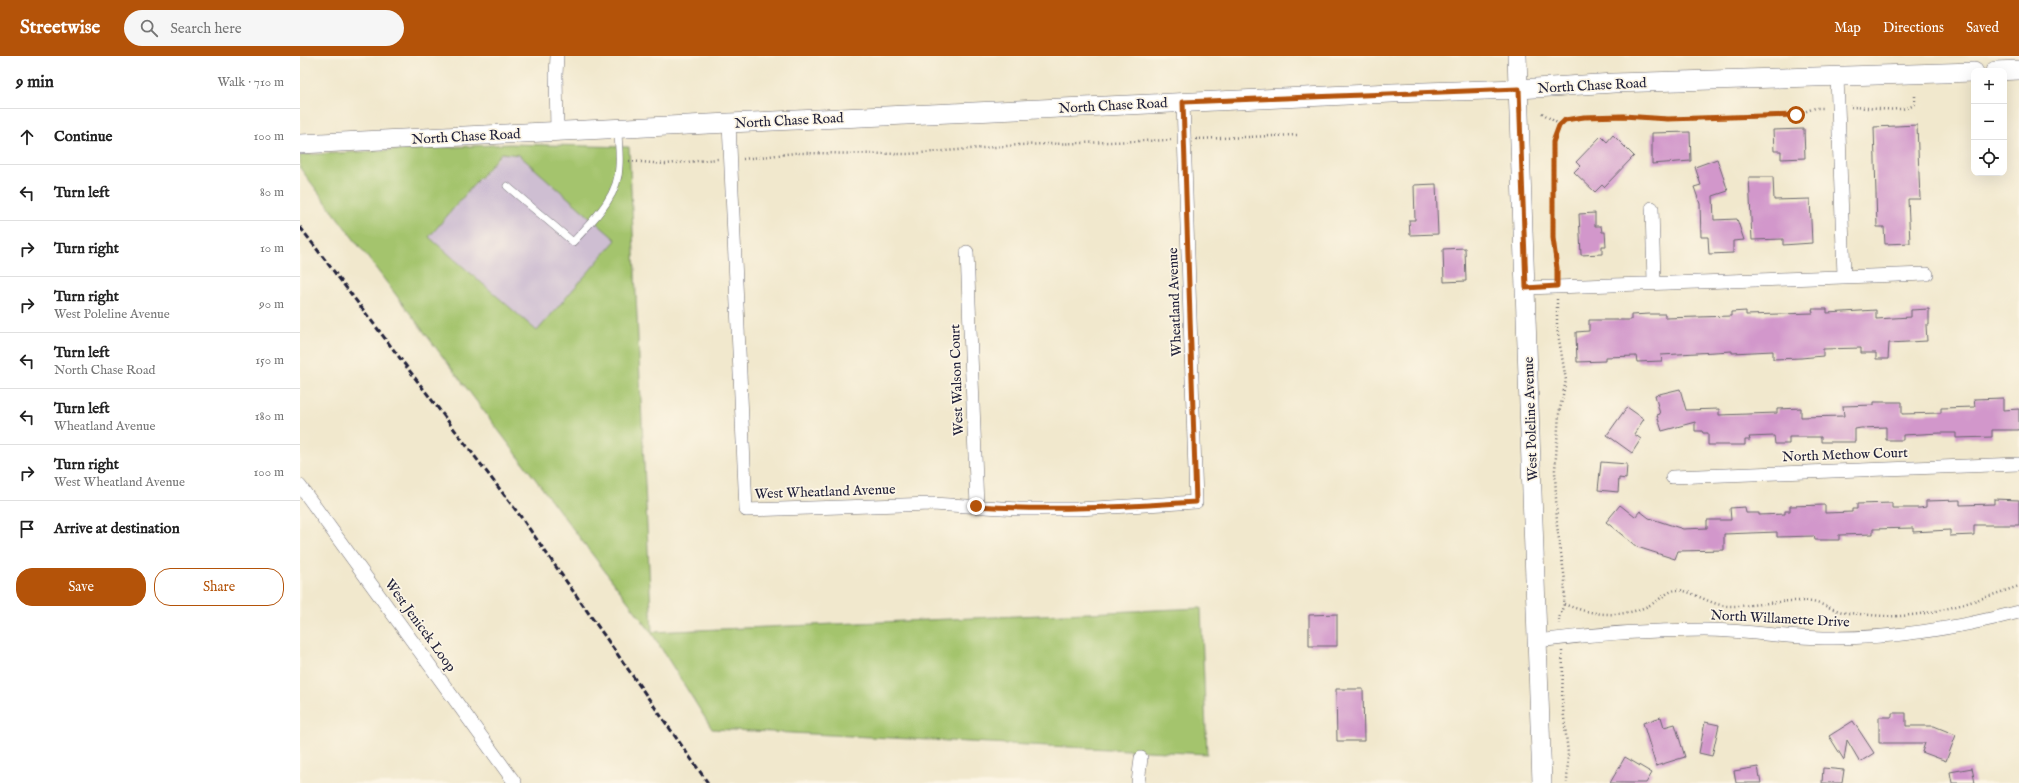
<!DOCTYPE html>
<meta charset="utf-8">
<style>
body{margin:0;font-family:"IM FELL English",serif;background:#f6f6f6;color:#222}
.controls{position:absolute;right:12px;top:12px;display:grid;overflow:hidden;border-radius:8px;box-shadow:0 4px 16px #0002}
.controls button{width:36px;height:36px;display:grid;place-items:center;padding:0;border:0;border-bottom:1px solid #e0e0e0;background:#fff;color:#222;font:20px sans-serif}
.stop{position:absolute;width:12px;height:12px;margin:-9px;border:3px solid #b45309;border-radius:50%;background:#fff}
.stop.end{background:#b45309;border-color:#fff;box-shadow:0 1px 4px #0008}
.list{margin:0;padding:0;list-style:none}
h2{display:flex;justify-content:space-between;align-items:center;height:52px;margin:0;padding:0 16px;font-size:17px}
h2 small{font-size:13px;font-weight:400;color:#767676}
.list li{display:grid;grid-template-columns:26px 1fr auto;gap:12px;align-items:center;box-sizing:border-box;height:56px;padding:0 16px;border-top:1px solid #e0e0e0}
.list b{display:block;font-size:15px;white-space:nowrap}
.list p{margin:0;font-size:13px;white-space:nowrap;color:#767676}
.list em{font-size:13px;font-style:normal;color:#767676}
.actions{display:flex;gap:8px;padding:12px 16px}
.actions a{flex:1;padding:9px 0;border:1px solid #b45309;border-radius:16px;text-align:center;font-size:14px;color:#b45309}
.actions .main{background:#b45309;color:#fff}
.icon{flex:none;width:22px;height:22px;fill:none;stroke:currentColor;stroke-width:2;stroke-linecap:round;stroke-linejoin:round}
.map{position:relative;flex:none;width:1719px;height:727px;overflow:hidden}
header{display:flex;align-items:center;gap:24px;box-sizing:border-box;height:56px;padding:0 20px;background:#b45309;color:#fff}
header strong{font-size:19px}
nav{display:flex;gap:22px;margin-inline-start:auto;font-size:14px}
.search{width:280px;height:36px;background:#f6f6f6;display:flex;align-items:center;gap:10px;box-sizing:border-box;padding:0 14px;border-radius:22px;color:#767676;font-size:15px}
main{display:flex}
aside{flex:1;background:#fff}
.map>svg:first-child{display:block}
.industrial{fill:#cebed2}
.green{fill:#a4c46d;stroke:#637354;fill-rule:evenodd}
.building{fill:#d297cb}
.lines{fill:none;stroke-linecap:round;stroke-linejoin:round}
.lane-casing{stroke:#6a676e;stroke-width:8}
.street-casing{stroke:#6a676e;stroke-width:14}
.secondary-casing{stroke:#6a676e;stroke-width:20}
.path{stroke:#6a676e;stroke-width:2.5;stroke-dasharray:1 3;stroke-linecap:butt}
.lane{stroke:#fff;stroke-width:7}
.street{stroke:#fff;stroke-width:13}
.secondary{stroke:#fff;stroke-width:19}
.rail{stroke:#22223b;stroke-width:3;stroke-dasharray:6 3;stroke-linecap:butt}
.route{stroke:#b45309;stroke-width:5}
.labels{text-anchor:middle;stroke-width:3.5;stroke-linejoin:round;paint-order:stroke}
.street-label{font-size:14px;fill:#22223b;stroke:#fcf5e5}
</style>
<header>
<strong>Streetwise</strong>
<div class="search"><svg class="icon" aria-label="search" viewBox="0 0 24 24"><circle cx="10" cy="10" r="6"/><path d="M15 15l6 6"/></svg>Search here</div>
<nav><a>Map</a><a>Directions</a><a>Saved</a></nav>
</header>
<main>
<aside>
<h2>9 min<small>Walk · 710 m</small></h2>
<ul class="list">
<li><svg class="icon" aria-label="ahead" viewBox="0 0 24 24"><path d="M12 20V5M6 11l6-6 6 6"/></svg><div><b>Continue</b></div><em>100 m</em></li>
<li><svg class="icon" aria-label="left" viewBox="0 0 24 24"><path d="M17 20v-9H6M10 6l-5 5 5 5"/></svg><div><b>Turn left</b></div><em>80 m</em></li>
<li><svg class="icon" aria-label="right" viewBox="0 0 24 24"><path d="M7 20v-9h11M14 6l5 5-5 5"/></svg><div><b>Turn right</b></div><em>10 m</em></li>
<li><svg class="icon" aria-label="right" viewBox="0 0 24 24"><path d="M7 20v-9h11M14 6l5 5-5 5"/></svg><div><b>Turn right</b><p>West Poleline Avenue</p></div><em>90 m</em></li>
<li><svg class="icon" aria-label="left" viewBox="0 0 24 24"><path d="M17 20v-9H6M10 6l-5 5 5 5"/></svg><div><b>Turn left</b><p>North Chase Road</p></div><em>150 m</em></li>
<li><svg class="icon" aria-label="left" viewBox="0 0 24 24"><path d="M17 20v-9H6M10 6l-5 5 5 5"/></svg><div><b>Turn left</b><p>Wheatland Avenue</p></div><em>180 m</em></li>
<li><svg class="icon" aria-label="right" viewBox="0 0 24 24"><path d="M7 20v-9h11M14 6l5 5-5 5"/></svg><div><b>Turn right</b><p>West Wheatland Avenue</p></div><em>100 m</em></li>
<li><svg class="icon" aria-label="arrive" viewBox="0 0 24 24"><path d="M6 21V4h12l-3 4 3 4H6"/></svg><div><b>Arrive at destination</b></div></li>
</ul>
<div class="actions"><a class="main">Save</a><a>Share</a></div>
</aside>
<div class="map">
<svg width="1719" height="727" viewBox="0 0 1719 727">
<rect width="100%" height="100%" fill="#fcf5e5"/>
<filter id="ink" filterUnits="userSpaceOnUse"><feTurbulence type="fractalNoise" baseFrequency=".025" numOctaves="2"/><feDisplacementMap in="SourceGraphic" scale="8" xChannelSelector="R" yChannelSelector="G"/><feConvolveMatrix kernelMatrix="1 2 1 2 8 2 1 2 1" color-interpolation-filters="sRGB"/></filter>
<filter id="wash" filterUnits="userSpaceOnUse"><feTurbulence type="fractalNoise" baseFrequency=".012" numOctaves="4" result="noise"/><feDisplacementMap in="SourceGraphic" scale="16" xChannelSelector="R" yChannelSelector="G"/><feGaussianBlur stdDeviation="0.9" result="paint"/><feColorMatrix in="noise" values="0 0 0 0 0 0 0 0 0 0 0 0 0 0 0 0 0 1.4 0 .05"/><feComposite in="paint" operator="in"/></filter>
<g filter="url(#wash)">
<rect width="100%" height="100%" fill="#f1e8cd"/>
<path class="industrial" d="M202 97 219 99 316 184 237 275 129 181Z"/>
<path class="green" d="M210 88 329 91 352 576 901 552 907 698 412 673 351 576 0 112V99ZM201 97 219 99 316 184 237 275 129 181Z"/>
<g id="blocks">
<path class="building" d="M1617 69 1620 143H1608L1610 187 1585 188 1584 171H1577L1574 71Z
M1504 73 1505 102 1481 103V95H1474L1473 74Z
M1390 76 1391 105 1352 108V77Z
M1313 79 1334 100 1304 131 1302 129 1295 136 1274 116 1280 110 1276 106 1301 80 1307 86Z
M1417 103 1428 135 1413 140 1414 164 1437 163 1444 184 1433 185V197L1409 198 1408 181H1401L1400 148 1394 131 1401 129 1395 111Z
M1449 121H1473L1474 144 1510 143 1512 187 1483 189V183L1452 184Z
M1136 128 1138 178 1110 179 1109 164H1115L1114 129Z
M1295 157V170H1301L1302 176H1305L1306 190H1302V198L1281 199 1279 158Z
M1165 192 1166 225 1144 226 1143 193Z
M1512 253H1527V257L1576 254V263L1611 261V254L1629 253V269H1626L1627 285 1589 287 1588 303H1576V297H1561V292L1523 293V300L1501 302 1473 303V295L1432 297V295L1361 299 1362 305 1337 306 1336 300 1305 301V305L1277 306 1276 276 1289 275V264H1331V259L1350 258H1365V262L1431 260V256L1446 255V259L1513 257Z
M1380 333 1386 354 1419 353V359L1477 357V353L1501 352V361L1544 360 1543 350 1574 349V346H1602V358L1641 357V352L1675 351 1674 343 1703 342V354L1719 353V374H1692V381L1656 382V377H1640L1603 379V384H1586V371L1561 372 1555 373V386H1521V381H1489V388H1475L1474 380 1449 381 1450 384H1445V389H1408V377H1403L1402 375H1395V366L1362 375 1357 359 1360 358 1355 339Z
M1327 351 1344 363 1334 378 1341 383 1332 397 1307 379Z
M1301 406 1327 408 1326 423 1319 422 1318 436 1298 434Z
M1694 443 1719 444V469H1674V479L1650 480V474L1613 476V472L1573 473V478L1539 479V484H1515L1514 480 1477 481V476L1424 478V494L1378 495 1375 503 1337 491 1306 466 1320 449 1335 461 1340 455 1349 462 1383 473 1407 472V464H1431L1430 452 1445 451 1446 457H1459V459L1485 458V455H1490V450L1525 449V457L1552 456V453H1557V448L1592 447V452H1620L1626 451V445L1660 444V449L1694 448Z
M1037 558V590H1009V559Z
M1036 633H1063L1064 685H1037Z
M1592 657H1606V670H1634L1656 679 1646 705 1622 696 1625 687H1579V661H1592Z
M1361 661 1364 671 1375 668 1385 701 1356 710 1343 667Z
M1553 665 1574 697 1560 706 1547 684 1544 704 1529 680Z
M1405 666 1419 669 1412 700 1399 697Z
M1325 701 1352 717 1346 727H1310Z
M1458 711 1461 727H1436L1434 715Z
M1523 712 1544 714 1542 727H1522Z
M1672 712 1675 727H1652L1650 716Z"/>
</g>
</g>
<g filter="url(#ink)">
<use href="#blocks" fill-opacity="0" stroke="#6a676e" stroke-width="1"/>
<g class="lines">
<defs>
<path id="lane" d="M207 130 273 186C292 165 319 141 319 110 320 98 318 85 318 73"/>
<path id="street" d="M257 0 256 19 257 75
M1537 20 1544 220
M429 67 446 454 632 448 719 453H778L896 446 883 46
M1352 152 1354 226
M667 196 677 450
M1226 232 1627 218
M1372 421 1719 408
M0 430 215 727
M1237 585C1293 578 1348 574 1404 574 1447 574 1490 583 1534 582 1597 582 1658 572 1719 556
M838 727 841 702"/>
<path id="secondary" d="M1217 0 1242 727
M1695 15 1719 14
M0 88 429 67 1092 37 1219 33 1314 27 1674 16"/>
</defs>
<use href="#lane" class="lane-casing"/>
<use href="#street" class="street-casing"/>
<use href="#secondary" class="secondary-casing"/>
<path class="path" d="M1551 51C1567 51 1603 58 1615 48V39
M1242 57 1260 69
M896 83 997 79
M443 103 495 97 608 98 719 89 871 84
M329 105 365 108 418 103
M1257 218 1253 182V86L1259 70 1265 64 1284 61 1323 60 1368 63 1496 59 1515 52H1524
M1257 243V272L1266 324 1259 358 1255 414 1257 470 1265 524 1264 548 1259 562V568
M1264 548C1294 560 1323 563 1352 548 1359 544 1368 535 1376 534 1390 533 1409 549 1428 550 1456 551 1484 542 1512 546 1524 548 1535 555 1547 557 1564 558 1582 561 1599 560 1640 558 1680 543 1719 530
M1262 595 1263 612 1262 643 1268 697 1267 727"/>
<use href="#lane" class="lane"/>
<use href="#street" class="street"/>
<use href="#secondary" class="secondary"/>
<path class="rail" d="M0 171 221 461 408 727"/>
</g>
</g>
<g class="lines" filter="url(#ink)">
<path class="route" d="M676 450C750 455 822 451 896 446L883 46 1219 33 1226 232 1257 230V212L1253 182V86L1259 70 1265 64 1284 61 1323 60 1368 63 1496 59"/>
</g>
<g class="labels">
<g class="street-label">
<text transform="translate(1292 29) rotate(-3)" y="5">North Chase Road</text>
<text transform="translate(813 49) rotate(-3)" y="5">North Chase Road</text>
<text transform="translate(489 64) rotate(-3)" y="5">North Chase Road</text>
<text transform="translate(166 80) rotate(-3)" y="5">North Chase Road</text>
<text transform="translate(874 246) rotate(-92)" y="5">Wheatland Avenue</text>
<text transform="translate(656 324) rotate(-92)" y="5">West Walson Court</text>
<text transform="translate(1230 363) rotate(-92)" y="5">West Poleline Avenue</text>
<text transform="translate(1545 398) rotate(-2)" y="5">North Methow Court</text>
<text transform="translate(525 435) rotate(-2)" y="5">West Wheatland Avenue</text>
<text transform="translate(1480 562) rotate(3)" y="5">North Willamette Drive</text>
<text transform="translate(121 569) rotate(54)" y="5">West Jenicek Loop</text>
</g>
</g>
</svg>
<div class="controls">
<button>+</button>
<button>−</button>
<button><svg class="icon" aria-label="locate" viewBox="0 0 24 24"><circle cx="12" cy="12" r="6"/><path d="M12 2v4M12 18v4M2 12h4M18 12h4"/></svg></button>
</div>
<div class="stop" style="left:1496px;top:59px"></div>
<div class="stop end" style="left:676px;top:450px"></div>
</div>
</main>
